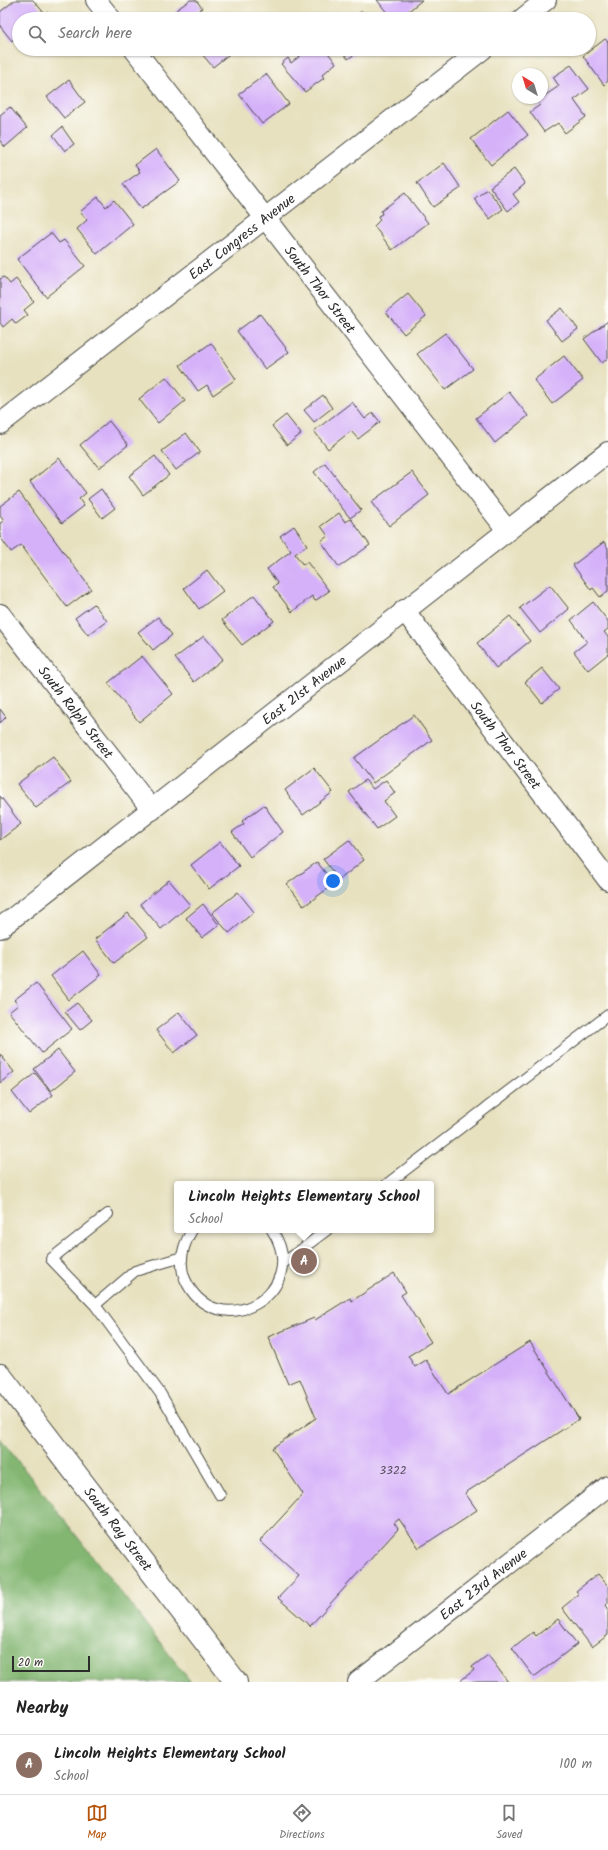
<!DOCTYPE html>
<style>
body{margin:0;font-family:Kalam,sans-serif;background:#f2f2f2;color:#222}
.compass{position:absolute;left:512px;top:68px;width:36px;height:36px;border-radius:50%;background:#fff;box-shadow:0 1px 3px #0004;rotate:322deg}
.scale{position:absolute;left:12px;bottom:10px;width:78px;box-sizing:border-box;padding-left:4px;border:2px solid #2b2b2b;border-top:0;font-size:11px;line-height:14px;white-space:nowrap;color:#2b2b2b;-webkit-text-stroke:3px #fdfcf7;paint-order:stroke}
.you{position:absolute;left:333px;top:881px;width:14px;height:14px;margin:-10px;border:3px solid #fff;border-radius:50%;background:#1a73e8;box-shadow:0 0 0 6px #1a73e833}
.badge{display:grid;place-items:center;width:26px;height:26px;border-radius:50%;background:#b45309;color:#fff;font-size:13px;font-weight:700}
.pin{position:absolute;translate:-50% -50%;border:2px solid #fff;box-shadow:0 1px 4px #0006}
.popup{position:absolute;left:174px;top:1181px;width:260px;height:52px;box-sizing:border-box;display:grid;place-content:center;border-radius:4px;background:#fff;filter:drop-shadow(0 1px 3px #0005);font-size:13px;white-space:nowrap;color:#767676}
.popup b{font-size:15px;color:#222}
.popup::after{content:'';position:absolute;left:50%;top:100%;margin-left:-8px;border:8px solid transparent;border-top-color:#fff}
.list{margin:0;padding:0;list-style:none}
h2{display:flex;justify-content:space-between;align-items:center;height:52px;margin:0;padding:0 16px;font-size:17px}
h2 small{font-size:13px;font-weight:400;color:#767676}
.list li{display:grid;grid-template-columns:26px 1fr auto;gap:12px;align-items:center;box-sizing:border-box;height:60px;padding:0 16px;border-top:1px solid #e0e0e0}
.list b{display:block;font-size:15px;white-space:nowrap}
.list p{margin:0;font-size:13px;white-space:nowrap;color:#767676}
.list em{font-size:13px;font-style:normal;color:#767676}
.icon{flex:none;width:22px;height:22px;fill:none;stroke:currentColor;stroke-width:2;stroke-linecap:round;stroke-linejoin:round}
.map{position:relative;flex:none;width:608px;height:1682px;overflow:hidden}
.search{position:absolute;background:#fff;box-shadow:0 1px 3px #0004;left:12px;right:12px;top:12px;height:44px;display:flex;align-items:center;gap:10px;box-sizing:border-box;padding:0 14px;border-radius:22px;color:#767676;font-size:15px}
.sheet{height:112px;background:#fff}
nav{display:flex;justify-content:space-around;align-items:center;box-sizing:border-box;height:56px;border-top:1px solid #e0e0e0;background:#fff;font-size:11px;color:#767676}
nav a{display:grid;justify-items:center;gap:2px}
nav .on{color:#b45309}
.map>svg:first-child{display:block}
.forest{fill:#82b671;stroke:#56704e}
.building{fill:#d5b1f9}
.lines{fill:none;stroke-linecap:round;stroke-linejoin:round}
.service-casing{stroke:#474641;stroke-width:12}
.minor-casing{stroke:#474641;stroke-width:22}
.secondary-casing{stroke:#474641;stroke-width:24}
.service{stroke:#fff;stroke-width:10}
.minor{stroke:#fff;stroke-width:20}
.secondary{stroke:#fff;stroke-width:22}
.labels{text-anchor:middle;stroke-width:4;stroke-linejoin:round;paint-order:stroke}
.number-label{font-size:12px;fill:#564c5e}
.street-label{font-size:14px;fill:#2b2b2b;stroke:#fdfcf7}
</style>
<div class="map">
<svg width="608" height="1682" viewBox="0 0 608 1682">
<rect width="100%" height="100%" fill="#fdfcf7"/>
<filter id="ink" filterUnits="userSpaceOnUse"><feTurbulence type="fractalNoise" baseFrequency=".025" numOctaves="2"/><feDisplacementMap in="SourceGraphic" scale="8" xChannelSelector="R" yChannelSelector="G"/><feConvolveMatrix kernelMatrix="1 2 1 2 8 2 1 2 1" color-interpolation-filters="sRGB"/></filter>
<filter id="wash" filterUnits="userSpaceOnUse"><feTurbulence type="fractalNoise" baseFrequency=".012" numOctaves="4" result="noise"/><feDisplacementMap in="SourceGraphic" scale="16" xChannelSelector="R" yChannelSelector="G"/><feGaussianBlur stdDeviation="0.9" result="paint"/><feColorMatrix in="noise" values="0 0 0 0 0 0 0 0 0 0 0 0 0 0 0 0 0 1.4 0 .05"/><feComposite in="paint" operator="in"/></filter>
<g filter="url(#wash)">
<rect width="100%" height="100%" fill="#e7e1bf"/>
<path class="forest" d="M0 1438 191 1682H0Z"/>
<g id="blocks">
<path class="building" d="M15 0H33L45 14 48 12 54 19H19V35L12 41 0 26V12Z
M190 0H196L202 8 187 19H181L175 11Z
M377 0H422L399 19H392Z
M362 11 368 19H351Z
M605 39 608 42V81L604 85 583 56Z
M207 49H232L233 51 213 67 201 53Z
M309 49H325L336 63 322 75 324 78 305 92 281 64 288 58 291 63Z
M340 49H362L348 59Z
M571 65 589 89 574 100 586 117 565 133 558 123 544 132 530 112 540 105 537 101 559 86 553 77Z
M266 74 289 104 262 124 239 94Z
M69 80 85 102 64 118 47 97Z
M10 107 27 128 5 147 0 141V115Z
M508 110 528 135 491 165 471 139Z
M62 127 74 144 65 151 53 135Z
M156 149 180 181 141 209 123 184 140 172 135 165Z
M444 163 461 188 433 207 417 183Z
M514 169 525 184 513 194 519 202 508 211 490 187Z
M487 189 503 209 490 219 474 199Z
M405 193 428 223 392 250 374 226 380 220 378 216 382 214 381 211Z
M98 197 106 207 114 200 133 224 97 254 77 229 87 220 80 212Z
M51 233 59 243 64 240 85 266 46 297 17 259Z
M4 277 10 284 16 279 34 302 24 310 28 315 16 324 12 319 3 327 0 323V279Z
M408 294 426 316 404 334 386 312Z
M562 308 578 329 562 341 546 320Z
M260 314 289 352 265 369 237 331Z
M608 321V358L602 363 584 339Z
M445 333 473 369 445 390 417 354Z
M211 343 236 379 213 395 207 385 198 391 180 365Z
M564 356 583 380 552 404 534 380Z
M166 377 185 401 158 423 139 399Z
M509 392 528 416 495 443 476 418Z
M323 395 332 408 314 422 304 410Z
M352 402 365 419 373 413 380 422 358 439 351 431 328 449 314 431Z
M286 415 301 434 287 445 272 426Z
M109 421 128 445 99 468 80 445Z
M186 433 200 452 176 470 162 451Z
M155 456 169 475 143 495 129 476Z
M59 458 86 493 79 499 84 506 62 523 30 482Z
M325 463 361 510 350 518 314 472Z
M412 472 429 495 389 526 371 502Z
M101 489 115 508 102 518 88 499Z
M19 492 91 589 67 607 21 545 11 552 0 537V523L4 521 0 516V506Z
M339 513 345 522 351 519 370 545 339 567 321 541 328 536 321 526Z
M294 526 307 545 295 554 303 565 307 562 329 591 315 601 312 596 292 612 273 587 278 584 267 569 291 551 280 536Z
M604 542 608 548V591L600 597 593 588 591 590 573 565Z
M207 570 223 591 199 609 184 588Z
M550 585 569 609 540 633 520 608Z
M254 595 274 621 242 645 222 620Z
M593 602 608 621V629L604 632 608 637V654L588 670 574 652 587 642 571 620Z
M94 604 107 621 88 635 75 618Z
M510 616 530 641 496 668 477 643Z
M158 617 172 635 153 650 138 632Z
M204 636 223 659 194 682 175 658Z
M142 656 173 694 139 722 108 683Z
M542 668 559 689 542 703 525 682Z
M0 709 6 717 0 723Z
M414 715 432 740 373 783 354 758Z
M53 757 71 782 36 808 17 784Z
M314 768 333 792 303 815 285 790Z
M365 780 373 789 386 780 395 793 384 801 395 816 377 829 349 792Z
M0 796 21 824 0 840Z
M264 805 283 832 250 857 232 832 244 824 242 821Z
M349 840 364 860 339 880 323 859Z
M220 842 239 866 209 889 191 865Z
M317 862 334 884 304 906 287 884Z
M169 880 190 905 161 929 140 904Z
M238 892 254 912 229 933 212 913Z
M203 904 219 925 202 938 186 918Z
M128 913 148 937 114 963 95 939Z
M83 951 101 975 69 1000 51 976Z
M36 983 72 1029 42 1053 9 1012 18 1005 14 1000Z
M77 1003 92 1020 80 1030 65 1012Z
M179 1012 197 1035 174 1053 156 1030Z
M58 1050 75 1072 51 1091 34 1069Z
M0 1054 14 1072 0 1083Z
M35 1073 53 1095 29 1114 12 1092Z
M394 1273 406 1292 401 1295 431 1342 408 1356 415 1367 426 1360 448 1394 530 1342 579 1419 465 1493 477 1510 419 1548 399 1519 394 1523 398 1529 310 1626 278 1598 299 1576 260 1541 303 1494 272 1448 316 1418 300 1379 288 1384 268 1337 314 1318 315 1320 350 1298 352 1301Z
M598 1574 608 1586V1603L606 1605 608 1608V1635L592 1647 562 1608 579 1594 576 1591Z
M558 1619 577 1644 534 1677 512 1648 533 1632 536 1636Z
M488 1655 508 1682H459L474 1670 472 1667Z"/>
</g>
</g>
<g filter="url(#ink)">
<use href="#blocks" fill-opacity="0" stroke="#474641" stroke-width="1"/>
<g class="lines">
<defs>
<path id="service" d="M387 1184 608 1015
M192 1230C183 1245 178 1262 185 1279 215 1347 314 1294 272 1230
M182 1257 135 1271 95 1305 160 1393 220 1495
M282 1264 327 1230
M95 1305 51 1259 108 1214"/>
<g id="minor">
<path d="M96 0 111 19"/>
<path d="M522 19 546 0"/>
<path id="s1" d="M134 49 507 530"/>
<path id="s2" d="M0 424 483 49"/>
<path id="s3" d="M404 610 608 880"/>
<path id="s4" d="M0 614 152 810"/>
<path id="s5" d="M0 928 608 452"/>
<path id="s6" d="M358 1682 608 1486"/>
</g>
<g id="secondary">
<path id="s7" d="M0 1375 236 1682"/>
</g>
</defs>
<use href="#service" class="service-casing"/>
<use href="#minor" class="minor-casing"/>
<use href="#secondary" class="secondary-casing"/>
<use href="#service" class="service"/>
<use href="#minor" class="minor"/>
<use href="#secondary" class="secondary"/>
</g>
</g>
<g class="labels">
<g class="number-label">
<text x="393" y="1474">3322</text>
</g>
<g class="street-label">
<text dy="5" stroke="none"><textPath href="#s2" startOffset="306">East Congress Avenue</textPath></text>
<text dy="5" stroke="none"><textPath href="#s1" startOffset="304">South Thor Street</textPath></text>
<text dy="5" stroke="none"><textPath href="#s5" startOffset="386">East 21st Avenue</textPath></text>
<text dy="5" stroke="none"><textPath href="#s4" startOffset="124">South Ralph Street</textPath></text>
<text dy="5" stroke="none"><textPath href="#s3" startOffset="169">South Thor Street</textPath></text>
<text dy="5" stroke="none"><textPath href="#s7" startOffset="194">South Ray Street</textPath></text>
<text dy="5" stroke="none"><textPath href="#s6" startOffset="159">East 23rd Avenue</textPath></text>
</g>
</g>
</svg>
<svg class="compass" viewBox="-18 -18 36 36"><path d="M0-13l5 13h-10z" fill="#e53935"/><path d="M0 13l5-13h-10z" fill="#767676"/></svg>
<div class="scale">20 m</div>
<div class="you"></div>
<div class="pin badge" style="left:304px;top:1261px;background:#8d6e63">A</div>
<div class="popup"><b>Lincoln Heights Elementary School</b>School</div>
<div class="search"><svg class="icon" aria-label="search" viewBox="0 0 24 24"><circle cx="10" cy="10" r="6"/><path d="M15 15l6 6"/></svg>Search here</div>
</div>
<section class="sheet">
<h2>Nearby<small></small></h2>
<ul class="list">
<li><span class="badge" style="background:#8d6e63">A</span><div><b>Lincoln Heights Elementary School</b><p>School</p></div><em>100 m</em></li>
</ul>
</section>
<nav>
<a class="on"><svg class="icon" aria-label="map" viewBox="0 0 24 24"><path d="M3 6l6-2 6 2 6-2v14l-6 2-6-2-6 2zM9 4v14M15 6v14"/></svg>Map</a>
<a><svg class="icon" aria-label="directions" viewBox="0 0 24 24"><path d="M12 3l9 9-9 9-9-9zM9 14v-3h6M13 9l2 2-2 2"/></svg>Directions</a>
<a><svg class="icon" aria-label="saved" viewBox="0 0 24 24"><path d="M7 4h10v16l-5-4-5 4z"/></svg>Saved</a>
</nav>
